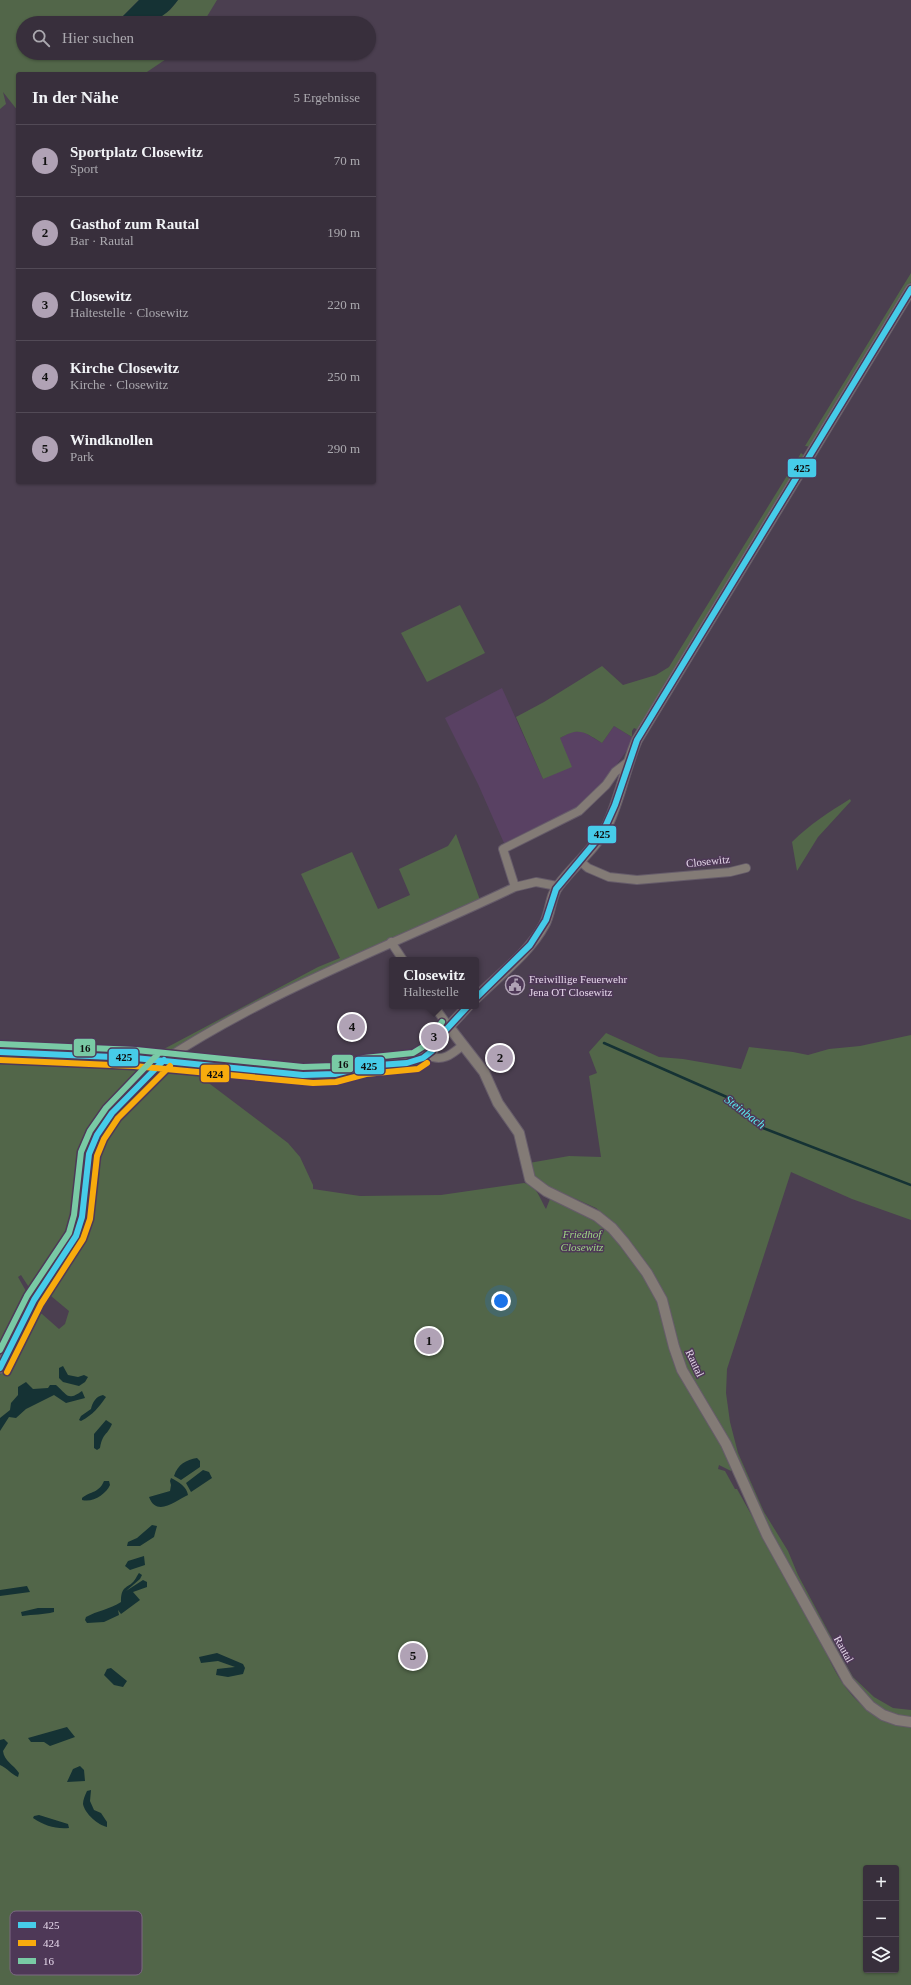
<!DOCTYPE html>
<html lang="de">
<meta charset="utf-8">
<style>
body{margin:0;font-family:"Times New Roman",serif;background:#433b47;color:#f1f3f6}
.controls{position:absolute;right:12px;bottom:12px;display:grid;overflow:hidden;border-radius:4px;box-shadow:0 1px 3px #0004}
.controls button{width:36px;height:36px;display:grid;place-items:center;padding:0;border:0;border-bottom:1px solid #524a56;background:#382f3c;color:#f1f3f6;font:20px sans-serif}
.you{position:absolute;left:501px;top:1301px;width:14px;height:14px;margin:-10px;border:3px solid #fff;border-radius:50%;background:#1a73e8;box-shadow:0 0 0 6px #1a73e833}
.badge{display:grid;place-items:center;width:26px;height:26px;border-radius:50%;background:#b0a2b5;color:#111;font-size:13px;font-weight:700}
.pin{position:absolute;translate:-50% -50%;border:2px solid #fff;box-shadow:0 1px 4px #0006}
.popup{position:absolute;left:389px;top:957px;width:90px;height:52px;box-sizing:border-box;display:grid;place-content:center;border-radius:4px;background:#382f3c;filter:drop-shadow(0 1px 3px #0005);font-size:13px;white-space:nowrap;color:#aba9af}
.popup b{font-size:15px;color:#f1f3f6}
.popup::after{content:'';position:absolute;left:50%;top:100%;margin-left:-8px;border:8px solid transparent;border-top-color:#382f3c}
.list{margin:0;padding:0;list-style:none}
h2{display:flex;justify-content:space-between;align-items:center;height:52px;margin:0;padding:0 16px;font-size:17px}
h2 small{font-size:13px;font-weight:400;color:#aba9af}
.list li{display:grid;grid-template-columns:26px 1fr auto;gap:12px;align-items:center;box-sizing:border-box;height:72px;padding:0 16px;border-top:1px solid #524a56}
.list b{display:block;font-size:15px;white-space:nowrap}
.list p{margin:0;font-size:13px;white-space:nowrap;color:#aba9af}
.list em{font-size:13px;font-style:normal;color:#aba9af}
.icon{flex:none;width:22px;height:22px;fill:none;stroke:currentColor;stroke-width:2;stroke-linecap:round;stroke-linejoin:round}
.map{position:relative;flex:none;width:911px;height:1985px;overflow:hidden}
.search{position:absolute;background:#382f3c;box-shadow:0 1px 3px #0004;left:16px;top:16px;width:360px;height:44px;display:flex;align-items:center;gap:10px;box-sizing:border-box;padding:0 14px;border-radius:22px;color:#aba9af;font-size:15px}
.panel{position:absolute;background:#382f3c;box-shadow:0 1px 3px #0004;left:16px;top:72px;width:360px;height:412px;border-radius:4px}
.map>svg:first-child{display:block}
.built{fill:#594163}
.green{fill:#526649;fill-rule:evenodd}
.water{fill:#153234}
.lines{fill:none;stroke-linecap:round;stroke-linejoin:round}
.stream{stroke:#153234;stroke-width:2.5}
.minor-casing{stroke:#665c6a;stroke-width:10}
.tertiary-casing{stroke:#665c6a;stroke-width:12}
.minor{stroke:#837b76;stroke-width:8}
.tertiary{stroke:#837b76;stroke-width:10}
.bus-1-casing{stroke:#4e3857;stroke-width:9}
.bus-2-casing{stroke:#4e3857;stroke-width:9}
.bus-3-casing{stroke:#4e3857;stroke-width:9}
.bus-1{stroke:#46cce9;stroke-width:6}
.bus-2{stroke:#f8ab0d;stroke-width:6}
.bus-3{stroke:#79caa5;stroke-width:6}
.labels{text-anchor:middle;stroke-width:3;stroke-linejoin:round;paint-order:stroke}
.street-label{font-size:11px;fill:#e6d8eb;stroke:#4e3857}
.poi-label{font-size:11px;fill:#e6d8eb;stroke:#4e3857;text-anchor:start}
.park-label{font-size:11px;font-style:italic;fill:#9dd583;stroke:#4e3857}
.water-label{font-size:12px;font-style:italic;fill:#59edef;stroke:#4e3857}
.key{fill:#4e3857;stroke:#7c6883;stroke-width:1}
.key-label{font-size:11px;fill:#e6d8eb}
.line-badge{stroke:#4e3857;stroke-width:1.5}
.pale-badge-label{font-size:11px;text-anchor:middle;font-weight:bold;fill:#111}
</style>
<div class="map">
<svg width="911" height="1985" viewBox="0 0 911 1985">
<rect width="100%" height="100%" fill="#4b3f50"/>
<path class="built" d="M502 688 543 779 560 738 571 732 582 731 602 743 614 726 635 739 602 785 576 808 504 843 478 784 445 718Z"/>
<path class="green" d="M0 0H139L118 21 113 23H23V53H175L144 74H18V111L3 92 6 104 0 109Z
M178 0H217L203 23H150L170 10Z
M911 273V282L812 447 805 446Z
M801 453 806 457 639 730 634 728 632 731V737L614 726 602 743C584 732 580 727 560 738L572 767 543 779 516 717 544 702 602 666 623 685 656 675 669 667Z
M460 605 485 653 427 682 401 633Z
M850 799 851 801 818 837 797 871 792 842C809 825 829 812 850 799Z
M456 834 480 900 341 962 164 1055 0 1049V1045L150 1051 162 1050 318 967 340 958 301 874 352 852 378 909 410 895 399 869 448 846Z
M606 1033 659 1057 683 1059 741 1069 749 1047 793 1052 808 1055 829 1049 860 1046 911 1035V1220L852 1199 791 1172 727 1369 726 1393 730 1422 738 1453 764 1512 788 1551 798 1575 844 1661 853 1677 874 1697 893 1708 911 1710V1717C885 1716 866 1698 851 1679L771 1533 681 1358 670 1311 615 1225 596 1208 547 1186 535 1178 529 1163 569 1156 601 1157 589 1076 597 1073 589 1052Z
M0 1056 143 1062 146 1071 101 1121 76 1226 43 1280 32 1292 21 1275 18 1277 31 1300 0 1359Z
M170 1065 187 1066 190 1071 195 1070V1066L204 1068 202 1078 288 1143 300 1157 313 1185V1189L360 1196 441 1195 524 1183C537 1185 540 1199 546 1209L550 1199H556L596 1220 609 1230 656 1294 671 1347 732 1466 731 1471 719 1465 718 1469 725 1471 735 1489H737L824 1645C829 1664 848 1696 865 1707 877 1715 897 1721 911 1726V1985H0V1375L32 1310 42 1314 59 1329 65 1324 69 1311 45 1291 68 1256 96 1146 109 1124 123 1108 160 1070ZM866 1868H896V1970H866Z"/>
<path class="water" d="M139 0H178C158 27 143 23 113 23L118 21Z
M63 1366 68 1375 78 1377 84 1375 88 1377 85 1382 79 1386 63 1382 59 1378V1368Z
M26 1382 33 1389 48 1388 50 1385H56C67 1394 67 1402 82 1391L85 1398 66 1403 54 1395 26 1409 16 1418 9 1417 0 1431V1418L10 1410 11 1403 18 1395V1387Z
M103 1395 106 1397C98 1408 94 1414 81 1421L79 1420 81 1416 91 1409C92 1403 96 1396 103 1395Z
M106 1420 112 1424C107 1436 103 1432 100 1448L97 1450 94 1448V1434Z
M197 1458 200 1461V1467L181 1480 174 1476C178 1464 186 1460 197 1458Z
M203 1470 209 1472 212 1478 191 1492 186 1483Z
M171 1478C179 1482 187 1487 188 1495 176 1500 157 1518 149 1497L170 1491 171 1485 170 1481Z
M104 1481H109L110 1485C106 1494 93 1503 82 1500V1498C91 1491 99 1493 104 1481Z
M152 1525 157 1526 154 1537 140 1546H127L128 1542 137 1538Z
M144 1556 145 1565 130 1570 125 1566 128 1561Z
M139 1573 142 1575 140 1579 126 1591 143 1580 147 1582V1587L133 1592 140 1600 121 1614 118 1610 119 1615 104 1622 87 1623 85 1620 86 1617C97 1611 110 1609 121 1602 121 1583 129 1590 136 1578 137 1576 138 1574 139 1573Z
M27 1586 30 1592 0 1596V1590Z
M38 1608H54V1612C43 1615 34 1614 22 1616L21 1612Z
M217 1653 243 1664 245 1668 243 1674 228 1677 216 1675 217 1669 235 1667 218 1661 201 1663 199 1657Z
M111 1668 127 1681 123 1687 114 1685 104 1675 107 1669Z
M67 1727 75 1737 50 1746 44 1742H31L28 1738Z
M4 1739 8 1743 3 1751C4 1761 14 1765 19 1773L18 1777C11 1774 7 1768 0 1765V1740Z
M80 1766 84 1770 85 1781 67 1782 73 1769Z
M91 1790 90 1801 94 1810 101 1813 107 1822V1827C98 1825 85 1814 83 1804 83 1800 85 1795 87 1791Z
M39 1815 68 1824 69 1828C55 1829 45 1826 33 1818L34 1816Z"/>
<g class="lines">
<path class="stream" d="M604 1043 729 1098 763 1128 911 1185"/>
<defs>
<path id="minor" d="M581 862 588 868 609 877 637 880 730 872 746 868
M515 887 503 849 579 811 606 785 615 772 628 762
M391 942 403 960
M434 1006 449 1027
M428 1055C442 1063 452 1054 463 1045
M164 1060C274 988 398 943 515 887L536 882 557 886"/>
<path id="tertiary" d="M476 998C499 975 529 953 544 925 551 913 550 895 559 885 574 865 595 849 607 826 620 799 625 768 637 740L911 289
M449 1027 484 1072 498 1103 519 1133 530 1179 546 1191 597 1216 612 1228 624 1242 647 1273 662 1300 674 1347 682 1370 726 1444 767 1535 848 1681 870 1706 883 1715 897 1720 911 1722
M0 1052 135 1058 303 1075 335 1074 365 1066 407 1063 423 1058 432 1051 443 1033 468 1006
M0 1368 34 1300 76 1236 82 1217 89 1154 97 1135 112 1113 164 1060"/>
</defs>
<use href="#minor" class="minor-casing"/>
<use href="#tertiary" class="tertiary-casing"/>
<use href="#minor" class="minor"/>
<use href="#tertiary" class="tertiary"/>
<defs>
<path id="bus-1" d="M476 998 530 945 546 920 556 889 602 834 615 805 637 740 911 289
M0 1052 135 1058 303 1075 335 1074 365 1066 407 1063 423 1058 432 1051 443 1033 468 1006
M0 1368 34 1300 76 1236 82 1217 89 1154 97 1135 112 1113 164 1060"/>
<path id="bus-2" d="M0 1060 134 1066 313 1083 336 1082 366 1074 418 1069 427 1063
M7 1372 41 1304 83 1239 90 1219 97 1156 104 1139 118 1118 170 1066"/>
<path id="bus-3" d="M0 1044 136 1050 303 1067 334 1066 364 1058 413 1053 426 1045 442 1022
M0 1350 27 1296 69 1233 74 1215 81 1152 90 1131 106 1108 158 1054"/>
</defs>
<use href="#bus-1" class="bus-1-casing"/>
<use href="#bus-2" class="bus-2-casing"/>
<use href="#bus-3" class="bus-3-casing"/>
<use href="#bus-1" class="bus-1"/>
<use href="#bus-2" class="bus-2"/>
<use href="#bus-3" class="bus-3"/>
</g>
<defs>
<symbol id="civic-ring" viewBox="-11 -11 22 22"><circle r="9.5" fill="#4e3857" stroke="#b0a2b5" stroke-width="1.5"/><path d="M-.6-6.5H3V-4.5H.6V-3L4-1V1h2V6H-6V1h2V-1L-.6-3ZM-1.2 2.5V6h2.4V2.5Z" fill="#b0a2b5"/></symbol>
</defs>
<g fill-rule="evenodd">
<use href="#civic-ring" x="504" y="974" width="22" height="22"/>
</g>
<g class="labels">
<g class="street-label">
<text transform="translate(708 861) rotate(-6)" y="4">Closewitz</text>
<text transform="translate(695 1363) rotate(65)" y="4">Rautal</text>
<text transform="translate(844 1649) rotate(61)" y="4">Rautal</text>
</g>
<g class="poi-label">
<text x="529" y="983">Freiwillige Feuerwehr<tspan x="529" dy="13">Jena OT Closewitz</tspan></text>
</g>
<g class="park-label">
<text x="582" y="1238">Friedhof<tspan x="582" dy="13">Closewitz</tspan></text>
</g>
<g class="water-label">
<text transform="translate(745 1112) rotate(37)" y="4">Steinbach</text>
</g>
</g>
<rect x="10" y="1911" width="132" height="64" rx="6" class="key"/>
<rect x="18" y="1922" width="18" height="6" fill="#46cce9"/>
<rect x="18" y="1940" width="18" height="6" fill="#f8ab0d"/>
<rect x="18" y="1958" width="18" height="6" fill="#79caa5"/>
<g class="key-label">
<text x="43" y="1929">425</text>
<text x="43" y="1947">424</text>
<text x="43" y="1965">16</text>
</g>
<g class="line-badge">
<rect x="787" y="458" width="30" height="20" rx="4" fill="#46cce9"/>
<rect x="587" y="825" width="30" height="19" rx="4" fill="#46cce9"/>
<rect x="73" y="1038" width="23" height="19" rx="4" fill="#79caa5"/>
<rect x="108" y="1048" width="31" height="19" rx="4" fill="#46cce9"/>
<rect x="331" y="1054" width="23" height="19" rx="4" fill="#79caa5"/>
<rect x="354" y="1056" width="31" height="19" rx="4" fill="#46cce9"/>
<rect x="200" y="1064" width="30" height="19" rx="4" fill="#f8ab0d"/>
</g>
<g class="pale-badge-label">
<text x="802" y="472">425</text>
<text x="602" y="838">425</text>
<text x="85" y="1052">16</text>
<text x="124" y="1061">425</text>
<text x="343" y="1068">16</text>
<text x="369" y="1070">425</text>
<text x="215" y="1078">424</text>
</g>
</svg>
<div class="controls">
<button>+</button>
<button>−</button>
<button><svg class="icon" aria-label="layers" viewBox="0 0 24 24"><path d="M12 4l9 5-9 5-9-5zM3 14l9 5 9-5"/></svg></button>
</div>
<div class="you"></div>
<div class="pin badge" style="left:429px;top:1341px">1</div>
<div class="pin badge" style="left:500px;top:1058px">2</div>
<div class="pin badge" style="left:434px;top:1037px">3</div>
<div class="popup"><b>Closewitz</b>Haltestelle</div>
<div class="pin badge" style="left:352px;top:1027px">4</div>
<div class="pin badge" style="left:413px;top:1656px">5</div>
<div class="search"><svg class="icon" aria-label="search" viewBox="0 0 24 24"><circle cx="10" cy="10" r="6"/><path d="M15 15l6 6"/></svg>Hier suchen</div>
<section class="panel">
<h2>In der Nähe<small>5 Ergebnisse</small></h2>
<ul class="list">
<li><span class="badge">1</span><div><b>Sportplatz Closewitz</b><p>Sport</p></div><em>70 m</em></li>
<li><span class="badge">2</span><div><b>Gasthof zum Rautal</b><p>Bar · Rautal</p></div><em>190 m</em></li>
<li><span class="badge">3</span><div><b>Closewitz</b><p>Haltestelle · Closewitz</p></div><em>220 m</em></li>
<li><span class="badge">4</span><div><b>Kirche Closewitz</b><p>Kirche · Closewitz</p></div><em>250 m</em></li>
<li><span class="badge">5</span><div><b>Windknollen</b><p>Park</p></div><em>290 m</em></li>
</ul>
</section>
</div>
